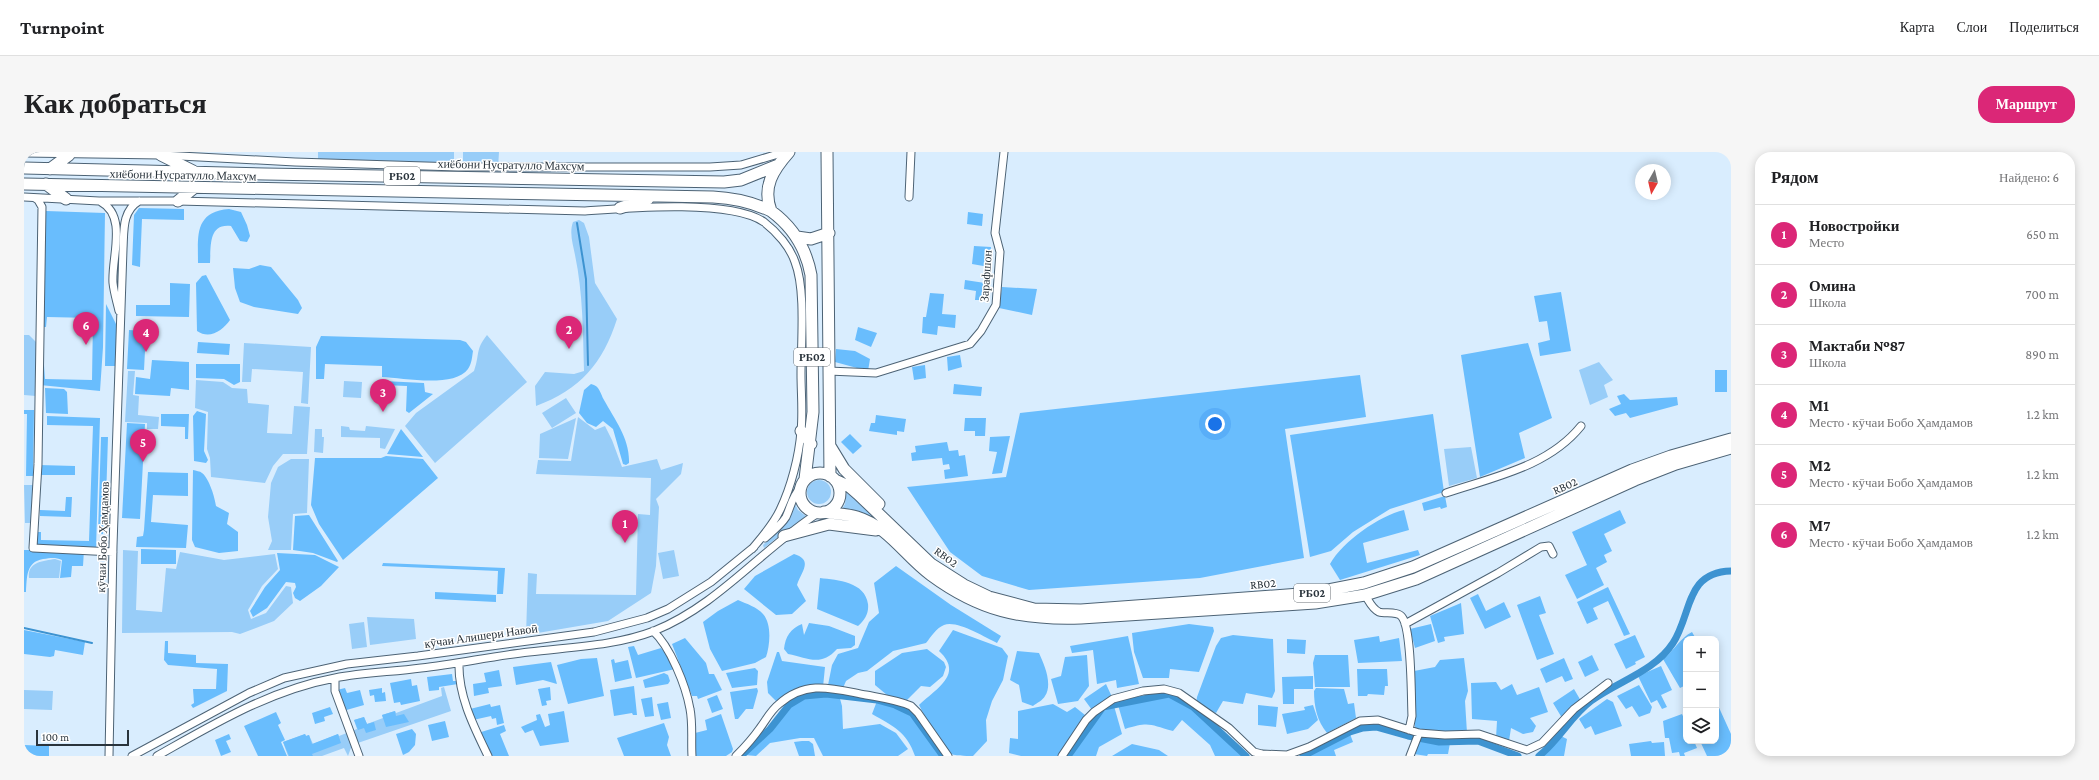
<!DOCTYPE html>
<html lang="ru">
<meta charset="utf-8">
<style>
body{margin:0;font-family:"Crimson Pro",serif;background:#f6f6f6;color:#202124}
.controls{position:absolute;right:12px;bottom:12px;display:grid;overflow:hidden;border-radius:8px;box-shadow:0 2px 10px #0003}
.controls button{width:36px;height:36px;display:grid;place-items:center;padding:0;border:0;border-bottom:1px solid #e0e0e0;background:#fff;color:#202124;font:20px sans-serif}
.compass{position:absolute;left:1611px;top:12px;width:36px;height:36px;border-radius:50%;background:#fff;box-shadow:0 2px 10px #0003;rotate:188deg}
.scale{position:absolute;left:12px;bottom:10px;width:93px;box-sizing:border-box;padding-left:4px;border:2px solid #2a343c;border-top:0;font-size:11px;line-height:14px;white-space:nowrap;color:#2a343c;-webkit-text-stroke:3px #fff;paint-order:stroke}
.you{position:absolute;left:1191px;top:272px;width:14px;height:14px;margin:-10px;border:3px solid #fff;border-radius:50%;background:#1a73e8;box-shadow:0 0 0 6px #1a73e833}
.badge{display:grid;place-items:center;width:26px;height:26px;border-radius:50%;background:#db2777;color:#fff;font-size:13px;font-weight:700}
.pin{position:absolute;translate:-50% -33px;filter:drop-shadow(0 1px 2px #0008)}
.pin::after{content:'';position:absolute;top:21px;width:14px;height:12px;background:inherit;clip-path:polygon(0 0,100% 0,50% 100%)}
.list{margin:0;padding:0;list-style:none}
h2{display:flex;justify-content:space-between;align-items:center;height:52px;margin:0;padding:0 16px;font-size:17px}
h2 small{font-size:13px;font-weight:400;color:#757577}
.list li{display:grid;grid-template-columns:26px 1fr auto;gap:12px;align-items:center;box-sizing:border-box;height:60px;padding:0 16px;border-top:1px solid #e0e0e0}
.list b{display:block;font-size:15px;white-space:nowrap}
.list p{margin:0;font-size:13px;white-space:nowrap;color:#757577}
.list em{font-size:13px;font-style:normal;color:#757577}
.icon{flex:none;width:22px;height:22px;fill:none;stroke:currentColor;stroke-width:2;stroke-linecap:round;stroke-linejoin:round}
.map{position:relative;flex:none;width:1707px;height:604px;overflow:hidden;border-radius:16px}
header{display:flex;align-items:center;gap:24px;box-sizing:border-box;height:56px;padding:0 20px;background:#fff;border-bottom:1px solid #e0e0e0}
header strong{font-size:19px}
nav{display:flex;gap:22px;margin-inline-start:auto;font-size:14px}
.intro{display:flex;align-items:center;justify-content:space-between;box-sizing:border-box;height:96px;padding:0 24px}
h1{margin:0;font-size:28px}
.button{padding:10px 18px;border-radius:16px;background:#db2777;color:#fff;font-size:14px;font-weight:700}
main{display:flex;gap:24px;padding:0 24px}
aside{flex:1;background:#fff;border-radius:16px;box-shadow:0 2px 10px #0003}
.map>svg:first-child{display:block}
.green{fill:#98cdf8}
.forest{fill:#69bdfd}
.lines{fill:none;stroke-linecap:round;stroke-linejoin:round}
.stream{stroke:#3d93d1;stroke-width:2}
.canal{stroke:#3d93d1;stroke-width:7}
.minor-casing{stroke:#4d6375;stroke-width:9}
.highway-casing{stroke:#4d6375;stroke-width:13}
.minor{stroke:#fff;stroke-width:7}
.highway{stroke:#fff;stroke-width:11}
.labels{text-anchor:middle;stroke-width:3;stroke-linejoin:round;paint-order:stroke}
.shield{fill:#fff;stroke:#6a7176;stroke-width:1}
.shield-label{font-size:11px;font-weight:bold;fill:#2a343c}
.street-label{font-size:12px;fill:#2a343c;stroke:#fff}
</style>
<header>
<strong>Turnpoint</strong>
<nav><a>Карта</a><a>Слои</a><a>Поделиться</a></nav>
</header>
<div class="intro"><h1>Как добраться</h1><a class="button">Маршрут</a></div>
<main>
<div class="map">
<svg width="1707" height="604" viewBox="0 0 1707 604">
<rect width="100%" height="100%" fill="#d9edfe"/>
<path class="green" d="M294 0H430V15L294 11Z
M439 0H475L474 16 439 15Z
M555 68 560 71 565 85 571 131 593 167C579 211 556 238 512 254L511 234 521 220 550 222 560 219C559 180 559 141 551 103 549 92 545 81 549 70Z
M0 183H5L13 191 12 244 0 243Z
M463 183 503 230 411 311 381 274 392 261 450 219C456 202 451 198 463 183Z
M220 191 287 195 284 252 277 251 279 220 228 217 227 230H218Z
M1575 210 1589 228 1580 233 1584 245 1566 253 1555 218Z
M104 219H111L109 243 115 244 114 263 135 265 134 277H123V271L101 270Z
M172 228 199 230 208 236 223 237 224 251 245 253 243 281 268 282 270 254 286 255 283 302H259L249 314 241 331 187 325 186 306 183 297 184 260 171 256Z
M320 229 338 230 337 246 319 245Z
M542 246 552 261 528 276 518 261Z
M554 265 571 278 581 274 588 288 598 315 633 307 637 318 659 311 657 322 632 347 635 355 632 414 627 441 584 469 502 483 504 421 513 422 512 442 612 443 614 362 626 363 627 326 512 322 514 308 547 309Z
M552 266 544 307 515 306 516 282Z
M317 274 325 275 326 278 341 279 342 274 371 277 361 297 356 296V286L317 285Z
M291 277H298V285H300L299 301 290 300Z
M1447 295 1453 326 1425 334 1420 297Z
M267 307H285L283 361 269 362 267 398H244L248 389 244 365 247 331 254 315Z
M783 340a12 12 0 1 1 24 0a12 12 0 1 1-24 0Z
M0 333H9L7 371H1Z
M823 337 859 371 817 359 821 352Z
M771 352 774 358 783 365 764 377 740 396 739 393 760 373Z
M99 398 114 399 112 458 138 460 142 416 152 417 156 400 200 408 251 402 254 417 238 434 224 458 227 467 242 461 262 434 267 435 269 451 250 469 216 482 208 480 98 481Z
M650 398 655 424 639 427 634 401Z
M31 407 37 409 35 426H5C3 410 19 409 31 407Z
M343 465 390 467 392 487 346 493Z
M340 470 343 495 328 497 325 472Z
M420 535 427 559 328 593 324 604 320 596 298 604H264L259 590 281 582 282 584 285 583 289 592 314 582 315 584 333 577 330 568 340 565 343 572 359 566 358 563 371 559 372 561 418 544 417 536Z
M0 538 29 539 28 558 0 557Z"/>
<path class="forest" d="M115 56 160 57V68L118 67 116 115 108 113 110 63Z
M205 57 217 60 223 73 226 84 223 90 216 89 207 74C184 71 187 95 186 111H174C174 84 170 60 205 57Z
M22 59 81 61 79 195 76 239 16 233 17 213H20L21 227 68 228 69 166 23 165 22 175H17Z
M944 60 959 62 958 74 943 72Z
M950 94 967 95 965 115 948 112Z
M236 113 247 115 274 148 278 156 274 162 230 155 216 150 211 136 209 116 225 117Z
M182 123 206 168C199 178 186 188 173 179L172 131 178 124Z
M941 128 961 131 959 148H951L952 139 940 137Z
M146 131 166 132 165 165 112 164V153H146Z
M978 135 1013 137 1008 163 975 156Z
M1537 140 1547 199 1516 204 1514 191 1526 188 1523 169 1515 170 1510 144Z
M906 141 920 142 918 162 932 163 931 176 914 174 913 183 898 181 899 165H902Z
M82 152 93 174 92 214H81Z
M834 175 853 181 847 195 831 188Z
M105 178 122 179 120 218 103 217Z
M297 184 436 188 442 190 449 199C448 205 448 211 444 217 431 236 379 226 358 225V214L301 212 300 227H292V195Z
M174 190 206 192 205 203 173 201Z
M1504 191 1528 266 1495 281 1501 306 1456 325 1437 203Z
M812 197 831 199 846 207 844 219 811 210Z
M936 203 938 215 924 219 923 205Z
M128 208 165 210V238L147 236 146 244 111 242 112 225 126 227Z
M172 212H216V230L210 233 200 227 172 226Z
M901 213 902 226 890 228 888 215Z
M1691 218H1703V240H1691Z
M1336 223 1342 265 1261 277 1280 406 1176 426 1005 438 958 424 926 400 883 335 982 325 996 261Z
M359 229 400 231 401 240 409 242 385 261 382 259 383 234 359 233Z
M567 232C576 234 576 241 580 248 591 268 606 287 605 311L602 313 599 312 589 277 579 269 572 275 563 271 555 261 560 238Z
M930 232 958 235 957 244 929 242Z
M21 236 40 237 43 240 44 262 22 261Z
M1600 242 1606 248 1653 245 1654 253 1606 266 1602 261 1591 264 1585 257 1597 252 1593 244Z
M0 258H10L9 324H2L3 262H0Z
M173 259 182 262 180 299 184 308 182 311 170 309 169 264Z
M137 262H165L164 287H161V275L137 274Z
M1409 262 1420 340 1366 357 1329 380 1307 399 1286 405 1266 283Z
M852 263 882 267 880 280 873 279V283L845 279 847 271H851Z
M23 264 76 266 72 397 11 395V380H17V388L65 389 69 274 23 273Z
M941 266H962L961 284H951V279H940Z
M103 271 121 272 116 367 98 366Z
M377 277 399 305 363 302Z
M826 282 838 294 829 302 817 290Z
M986 284 978 321 968 322 973 300 965 299 966 285Z
M77 285H84L82 348H80L79 382 74 381Z
M923 290 925 299 934 298 935 304 941 303 944 324 921 327 920 318 926 317 925 312 919 313 918 306 888 309 887 301 892 300 891 294Z
M362 304 399 307 414 326 319 408 295 372 287 353 291 306H357Z
M15 313 51 314V323H15Z
M169 318C172 319 176 319 178 321 185 326 191 346 192 354L205 361 203 372 214 380V399L195 401 171 395 168 388Z
M124 320 164 321V344L129 343 127 370 164 373 162 396 112 395 113 385 119 384 120 378Z
M1421 344 1423 355 1417 357 1416 355 1400 359 1398 351Z
M42 345H48L47 365 16 364V358L41 359Z
M1380 358 1385 378 1339 391 1343 411 1394 398 1396 403 1316 428 1306 412C1319 389 1355 364 1380 358Z
M1596 358 1602 371 1580 382 1588 399 1580 403 1583 410 1572 416 1580 433 1553 447 1541 423 1563 413 1548 380Z
M285 363 314 409 313 410 289 401 269 398 271 364Z
M117 397 152 398V412H117Z
M0 398H60L59 414H48L47 425 36 426 38 408C31 405 27 406 19 407 2 410 3 425 2 440H0Z
M253 401 291 403 315 415 297 434 276 449 271 446 269 441 272 435 271 431 262 430 243 456 229 465 226 459 241 435 256 418Z
M770 402C790 408 777 420 773 433L782 449 768 462 752 463 720 437 731 424Z
M359 411 481 416 479 442H473L474 419 358 414Z
M872 414 927 453 977 484 973 491C960 485 933 468 920 473 912 476 907 485 902 491L869 499 843 519 834 521 822 529 819 536 804 533 808 513 814 502 834 496 845 470 855 461 850 431Z
M796 426C814 428 841 430 844 452 845 461 841 468 834 474L793 457Z
M1584 435 1606 482 1600 484 1584 449 1569 456 1574 467 1563 472 1553 450Z
M411 440 472 443V450L411 447Z
M1454 442 1462 459 1480 450 1487 465 1461 477 1446 446Z
M1516 444 1522 461 1515 463 1530 502 1513 508 1493 453Z
M714 448C723 452 733 455 739 462 748 472 746 493 742 505L731 511 698 519 686 497 679 470 694 459Z
M1437 451 1440 482 1420 485 1421 489 1414 491 1406 464Z
M785 471 805 474 831 484V493L827 496 813 497C797 515 784 506 764 502L760 497C761 485 767 476 778 472L780 483Z
M1165 472 1189 475 1190 479 1175 520 1146 517 1145 526H1119L1110 500 1108 481Z
M1407 472 1411 489 1391 496 1386 477Z
M0 478 61 490 59 503 31 498 30 504 26 505 0 502Z
M929 478 978 496 984 504 979 528 968 549 962 568 963 589 949 604C941 604 931 604 924 601 913 593 902 566 895 553 913 536 940 522 915 499Z
M1668 480 1672 487H1662V533L1656 536 1639 507C1650 499 1656 486 1668 480Z
M1209 483 1249 487 1251 539 1248 546 1222 541 1219 552 1199 549 1192 561 1172 552 1173 545 1192 494 1197 486Z
M1611 483 1621 505 1611 510 1612 512 1602 517 1590 492Z
M1104 484 1115 532 1093 536 1092 528 1073 532 1069 498 1048 501 1046 494Z
M1355 484 1356 490 1375 486 1378 509 1334 511 1330 488Z
M661 486 682 511 685 522H690L698 538 674 547 673 544H668L648 492Z
M1263 487 1282 488 1281 502 1263 501Z
M141 489H144V501L172 503V511L204 512 203 539 169 556 167 553 170 551 169 537H192L193 517 144 513 140 508Z
M610 494 614 503 637 496 646 507 651 517 612 526 604 495Z
M903 497 920 510 922 515 919 524 906 535 897 534 883 548 863 543 851 533V519L878 501Z
M993 499 1015 501C1020 512 1029 532 1021 544 1019 548 1013 551 1009 554L998 550 995 533 986 528Z
M753 500H755L758 509 801 515 799 535 772 537 754 551 744 541 743 530Z
M1063 503 1065 534 1054 549 1034 552 1027 527 1037 524 1041 505Z
M1291 503H1324L1326 535H1291L1289 511Z
M1568 503 1575 518 1561 525 1554 510Z
M573 506 580 544 544 552 533 513 557 507Z
M1440 506 1444 539 1441 549 1443 581 1419 583 1391 576 1390 519 1411 515 1416 508Z
M1540 506 1549 527 1541 530 1538 524 1522 531 1516 517Z
M590 507 591 511 604 508 608 526 591 530 587 508Z
M527 510 533 532 519 528 492 533 489 515Z
M1637 514 1648 538 1637 543 1643 555 1638 557 1633 548 1627 551 1614 524Z
M731 516 734 519 733 533 708 536 702 521Z
M1333 517H1363L1364 534H1361L1360 543 1344 542 1343 544H1334Z
M475 518 478 534 464 536 465 541 450 544 449 532 462 530 460 521Z
M640 521 644 523 646 529 644 532 621 536 619 528Z
M428 522 429 529H434V532L415 535V538L405 539 403 525Z
M1289 524V537H1270V552H1259L1258 525Z
M387 527 388 534 393 533 396 549 377 553 376 550 370 551 366 531Z
M1472 530 1477 538 1488 532 1493 543 1515 535 1524 560 1506 566 1512 574 1509 580 1499 582 1487 576 1485 589 1472 586 1473 569 1448 567 1447 531Z
M1082 532 1088 545 1068 558 1060 547Z
M1615 533 1628 555 1626 561 1615 565 1608 554 1602 557 1593 544Z
M610 534 613 563H609L608 561 590 564 586 538Z
M526 535 527 548 522 549 523 553 518 554 514 537Z
M321 536 323 541 336 538 340 553 319 559 313 538Z
M358 536V541L361 540 362 549 351 550 350 543 346 544 345 538Z
M733 536 734 539 729 557H722L714 567H711L706 540Z
M1292 536 1320 537 1324 552 1330 551 1332 566 1303 581C1293 569 1290 554 1290 539Z
M1550 537 1557 549 1538 566 1529 551Z
M693 543 699 557 688 561 683 547Z
M801 543H815L818 554 819 577 856 572 872 581 884 597 874 604H799L790 586H776L746 591 732 604 721 603C738 588 761 553 779 545 785 542 795 543 801 543Z
M1146 543 1168 555 1219 604H1191L1186 593 1158 568 1149 579C1126 573 1126 569 1101 577L1094 553Z
M628 545 630 564 621 565 617 547Z
M1583 547 1589 550 1598 574 1571 583 1567 574 1561 577 1555 567Z
M853 549 887 561 917 604H891C883 580 869 574 848 562Z
M1692 549 1707 582V602L1703 604H1683L1676 589H1692Z
M644 550 647 566 637 568 633 552Z
M466 552 467 555 476 553 480 571 473 573 472 566 468 567 467 564 449 568 446 557Z
M1029 552 1043 560 1051 555 1061 563 1036 604H997L985 601 986 586 994 587V559Z
M1234 553 1254 555 1252 575 1234 573Z
M1289 553 1294 568 1284 577 1263 582 1258 562 1281 558 1280 555Z
M1090 554 1098 582 1075 595 1072 604H1046C1060 588 1068 561 1090 554Z
M306 555 309 562 300 565 301 569 291 572 288 561Z
M371 559 372 564 380 562 385 570 362 575 358 563Z
M540 559 545 590 516 594 509 578 501 581 497 575 513 568 512 563 516 562 521 575 526 573 524 562Z
M252 560 257 571 254 573 261 588 257 590 263 604H234L220 574Z
M697 562 709 597 708 600 702 604H671V581L683 578 681 568Z
M1658 562 1662 571V589H1670L1673 596 1660 601 1661 604H1656L1655 600 1648 601 1645 586H1641L1639 569Z
M340 565 343 572 350 570 352 578 342 581 340 576 334 578 330 568Z
M421 569 425 585 408 589 404 573Z
M640 571 645 585 643 593 647 604H600L593 586Z
M480 573 482 579 476 582 485 604H465L454 581Z
M388 577 392 582 391 593 385 600 379 603 372 582Z
M205 582 207 587 202 589 207 600 197 604 191 588Z
M281 582 282 584 285 583 288 592 314 582 317 591 288 602 289 604H265L259 590Z
M1326 582 1329 590 1310 598 1312 604H1280Z
M1537 584 1543 587 1540 604H1516Z
M778 589H785L789 592 791 604H775L770 590Z
M1395 589 1426 591 1424 602H1404L1403 604 1390 602Z
M1627 589 1628 591 1640 590 1641 604H1607L1605 592Z
M1108 592 1135 598 1144 604H1088Z
M0 593 25 594V604H0Z"/>
<g class="lines">
<path class="stream" d="M553 71 562 127 564 213
M0 476 68 491"/>
<path class="canal" d="M717 604 746 577 765 553 780 544 802 542 853 548 871 553 888 561 919 604
M1044 604 1079 555 1145 542 1169 555 1222 604
M1279 604 1326 580 1339 576 1352 575 1384 584 1415 590 1454 589 1494 604
M1515 604C1535 588 1547 564 1567 549 1594 529 1630 520 1649 491 1668 462 1661 420 1707 419"/>
<defs>
<path id="minor" d="M0 1 137 3 271 10 434 15H686L717 13 761 0
M0 45 75 49H154L561 59C602 56 706 47 740 70 753 80 766 95 771 110 782 138 777 191 777 222 777 241 779 261 777 279 775 305 767 335 756 358 749 373 738 385 728 397
M885 45 887 0
M11 46 14 48 18 55 14 312 9 396 89 400
M77 50C104 64 87 107 89 131 90 141 93 150 95 159
M804 219 852 221 946 192 957 179 972 153 976 100 971 81 980 0
M1422 341C1469 325 1524 315 1557 274
M741 386C749 379 757 373 762 365 767 354 768 345 776 336
M1341 443C1345 449 1348 457 1355 460 1361 462 1374 459 1378 465 1388 478 1387 545 1388 564L1385 578
M1381 472 1474 421 1517 395 1525 394 1529 402
M629 479C646 494 662 534 666 557 669 572 667 589 668 604
M435 511C434 544 450 575 464 604
M311 526V539L335 604
M85 604 89 394 99 97C100 79 98 59 115 49
M108 604 225 541 260 526 323 512 394 504 570 480 623 466 644 457 687 430 730 395
M133 604C190 572 246 538 311 526 340 520 369 520 397 516 433 512 469 504 505 500 546 495 591 494 630 479 693 454 738 397 794 361
M712 604C721 595 729 586 736 576 742 568 747 558 755 552 783 527 810 537 842 543 858 546 873 548 887 554L894 561 924 604
M1038 604 1062 568 1070 560 1089 547 1119 539 1140 537 1155 541 1205 576 1230 600 1238 602 1263 603 1285 595 1336 569 1354 568 1395 581 1421 583 1455 582 1503 598 1518 591 1550 557 1584 531
M1386 604 1395 581"/>
<path id="highway" d="M765 0C749 18 738 35 747 59 769 75 782 96 787 123L789 260 781 327
M803 0 806 324
M137 3 169 19
M0 16 241 22 700 30 717 28 754 13
M26 17 45 3
M0 32 689 45C710 46 728 50 747 59
M22 32 42 47
M154 49 170 36
M596 56 624 47
M773 85 787 87 805 81
M777 279 787 292
M806 294 820 317 855 352
M776 341a20 20 0 1 1 40 0a20 20 0 1 1-40 0Z
M811 328 826 335 834 342 907 412 940 433 965 445 1010 457 1057 458 1289 441 1340 431 1389 415 1608 318 1647 304 1707 287
M800 360C811 362 823 362 833 365 865 375 881 404 907 423 956 459 997 468 1057 466L1291 451 1341 443 1392 427 1611 328 1652 312 1707 296
M760 384 805 372 852 378"/>
</defs>
<use href="#minor" class="minor-casing"/>
<use href="#highway" class="highway-casing"/>
<use href="#minor" class="minor"/>
<use href="#highway" class="highway"/>
</g>
<g class="labels">
<g class="shield">
<rect x="360" y="15" width="36" height="18" rx="3"/>
<rect x="770" y="196" width="36" height="18" rx="3"/>
<rect x="1270" y="432" width="36" height="18" rx="3"/>
</g>
<g class="shield-label">
<text x="378" y="28">РБ02</text>
<text x="788" y="209">РБ02</text>
<text x="1288" y="445">РБ02</text>
</g>
<g class="street-label">
<text transform="translate(487 13) rotate(1)" y="4">хиёбони Нусратулло Махсум</text>
<text transform="translate(159 23) rotate(1)" y="4">хиёбони Нусратулло Махсум</text>
<text transform="translate(962 124) rotate(-86)" y="4">Зарафшон</text>
<text transform="translate(1541 334) rotate(-24)" y="4">RB02</text>
<text transform="translate(79 385) rotate(-88)" y="4">кӯчаи Бобо Ҳамдамов</text>
<text transform="translate(922 405) rotate(36)" y="4">RB02</text>
<text transform="translate(1239 432) rotate(-5)" y="4">RB02</text>
<text transform="translate(457 484) rotate(-8)" y="4">кӯчаи Алишери Навоӣ</text>
</g>
</g>
</svg>
<div class="controls">
<button>+</button>
<button>−</button>
<button><svg class="icon" aria-label="layers" viewBox="0 0 24 24"><path d="M12 4l9 5-9 5-9-5zM3 14l9 5 9-5"/></svg></button>
</div>
<svg class="compass" viewBox="-18 -18 36 36"><path d="M0-13l5 13h-10z" fill="#e53935"/><path d="M0 13l5-13h-10z" fill="#757577"/></svg>
<div class="scale">100 m</div>
<div class="you"></div>
<div class="pin badge" style="left:601px;top:391px">1</div>
<div class="pin badge" style="left:545px;top:197px">2</div>
<div class="pin badge" style="left:359px;top:260px">3</div>
<div class="pin badge" style="left:122px;top:200px">4</div>
<div class="pin badge" style="left:119px;top:310px">5</div>
<div class="pin badge" style="left:62px;top:193px">6</div>
</div>
<aside>
<h2>Рядом<small>Найдено: 6</small></h2>
<ul class="list">
<li><span class="badge">1</span><div><b>Новостройки</b><p>Место</p></div><em>650 m</em></li>
<li><span class="badge">2</span><div><b>Омина</b><p>Школа</p></div><em>700 m</em></li>
<li><span class="badge">3</span><div><b>Мактаби №87</b><p>Школа</p></div><em>890 m</em></li>
<li><span class="badge">4</span><div><b>М1</b><p>Место · кӯчаи Бобо Ҳамдамов</p></div><em>1.2 km</em></li>
<li><span class="badge">5</span><div><b>М2</b><p>Место · кӯчаи Бобо Ҳамдамов</p></div><em>1.2 km</em></li>
<li><span class="badge">6</span><div><b>М7</b><p>Место · кӯчаи Бобо Ҳамдамов</p></div><em>1.2 km</em></li>
</ul>
</aside>
</main>
